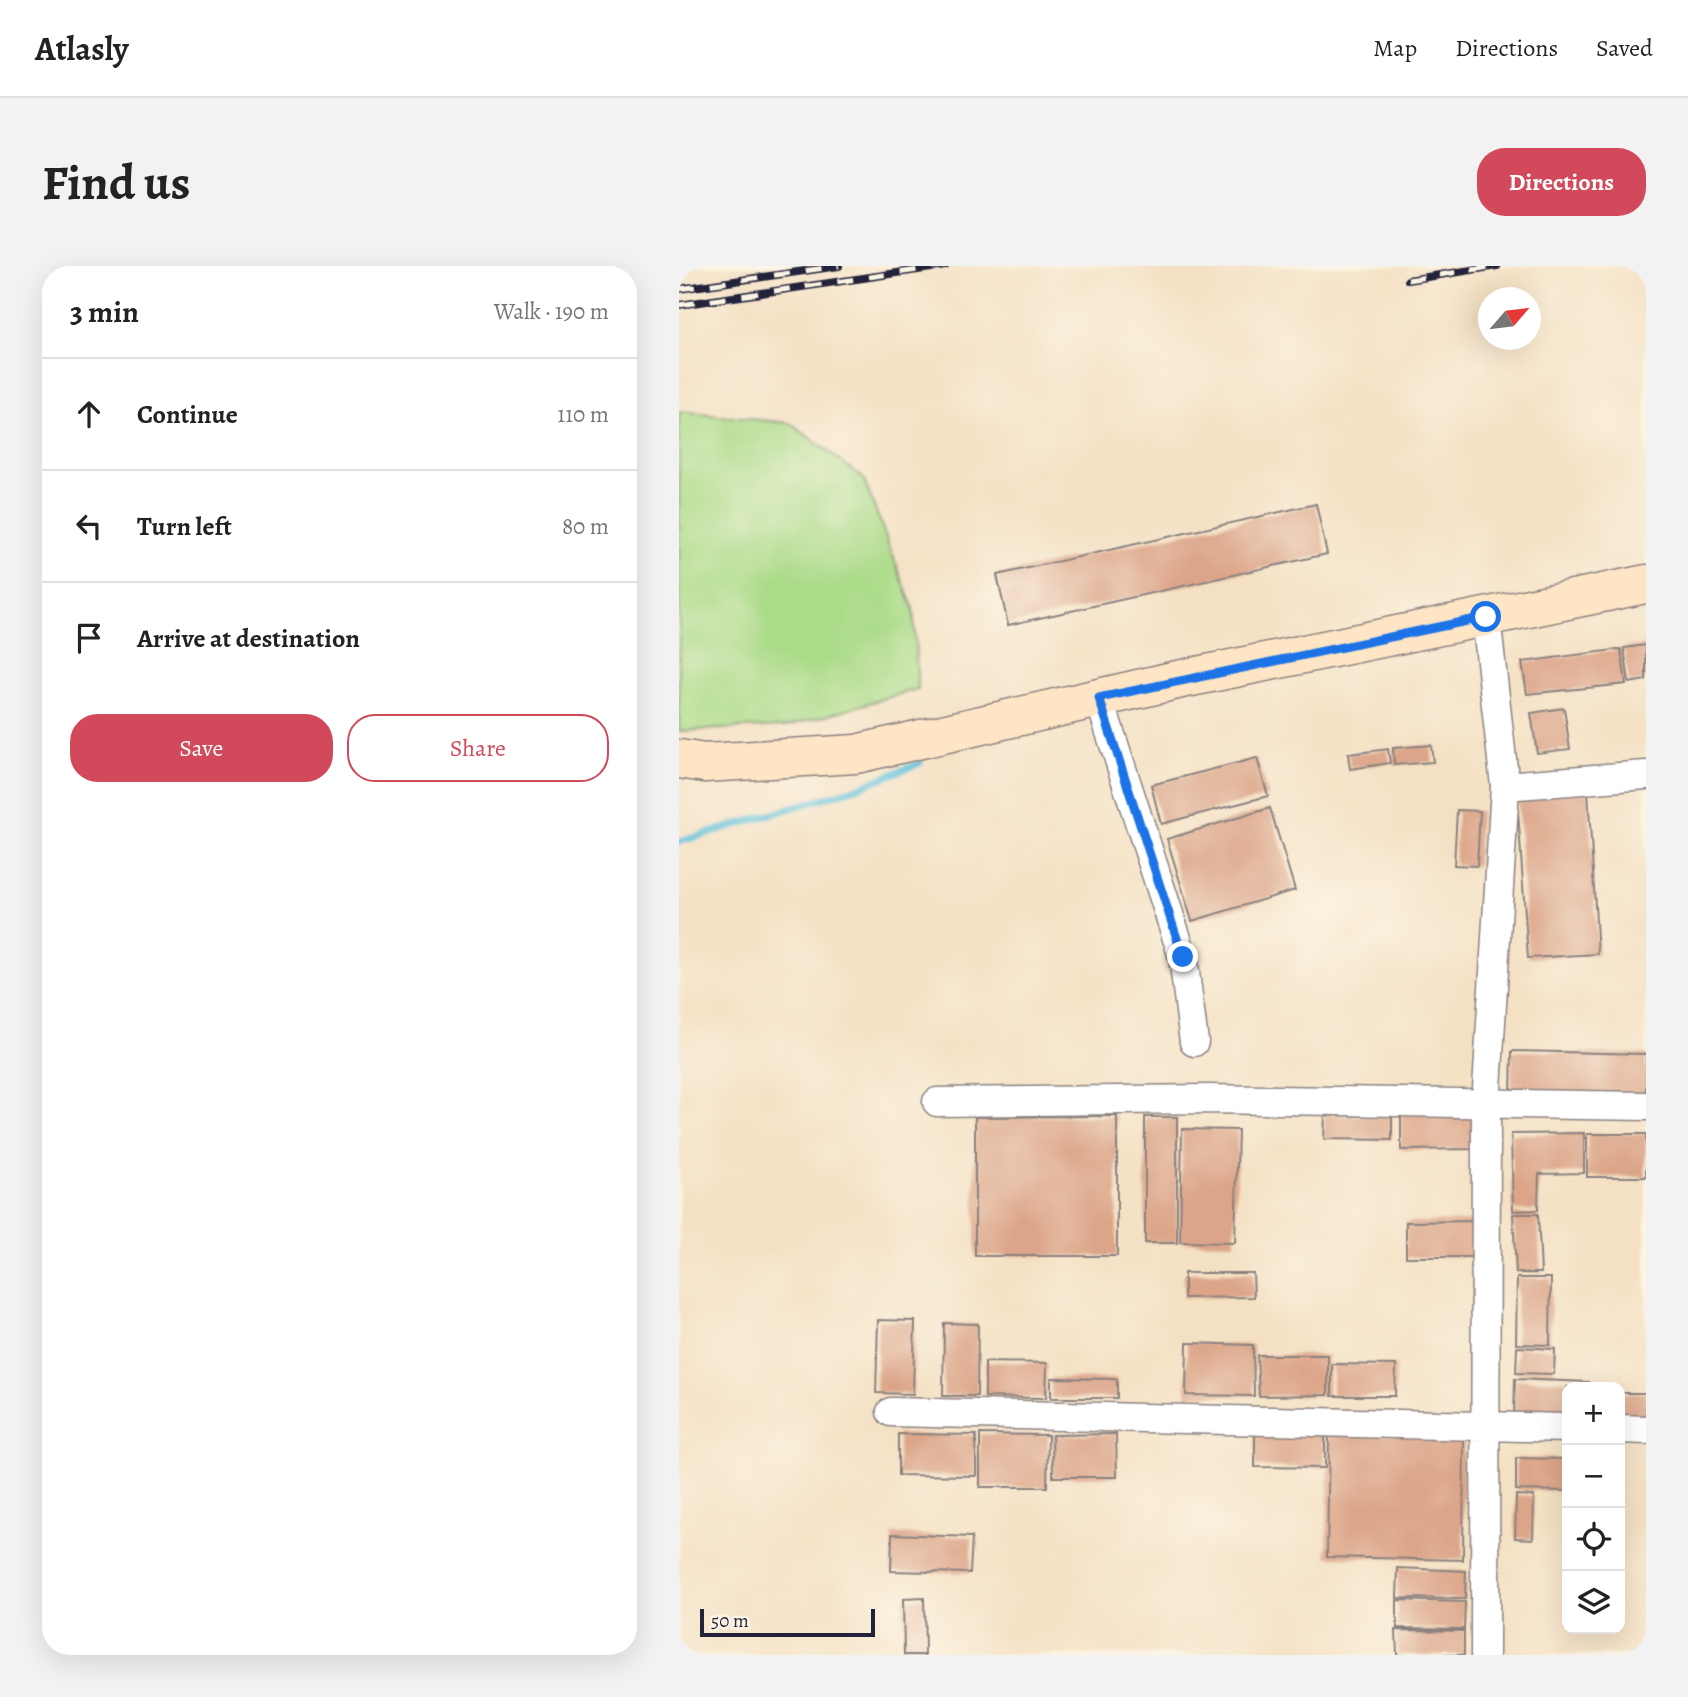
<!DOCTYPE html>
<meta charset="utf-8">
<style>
body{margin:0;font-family:Alegreya,serif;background:#f2f2f2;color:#222}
.controls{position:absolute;right:21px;bottom:21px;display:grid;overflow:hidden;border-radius:14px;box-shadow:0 7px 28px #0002}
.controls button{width:63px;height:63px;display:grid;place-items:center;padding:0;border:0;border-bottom:2px solid #e0e0e0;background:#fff;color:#222;font:35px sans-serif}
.compass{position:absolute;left:799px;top:21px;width:63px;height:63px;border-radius:50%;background:#fff;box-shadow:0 7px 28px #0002;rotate:62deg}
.scale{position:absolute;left:21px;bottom:18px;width:175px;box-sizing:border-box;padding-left:7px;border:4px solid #22223b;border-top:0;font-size:19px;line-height:24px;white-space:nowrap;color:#22223b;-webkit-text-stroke:5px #fcf5e5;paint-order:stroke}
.stop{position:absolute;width:21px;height:21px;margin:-16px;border:5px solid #1a73e8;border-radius:50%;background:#fff}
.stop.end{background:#1a73e8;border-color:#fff;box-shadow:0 2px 7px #0008}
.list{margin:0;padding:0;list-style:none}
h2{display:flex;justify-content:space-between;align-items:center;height:91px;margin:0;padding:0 28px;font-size:30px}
h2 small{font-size:23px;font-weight:400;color:#767676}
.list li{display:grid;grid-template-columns:46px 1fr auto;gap:21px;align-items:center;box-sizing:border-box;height:112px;padding:0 28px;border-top:2px solid #e0e0e0}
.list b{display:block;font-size:26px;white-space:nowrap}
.list em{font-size:23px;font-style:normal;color:#767676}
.actions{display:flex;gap:14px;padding:21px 28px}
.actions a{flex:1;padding:16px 0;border:2px solid #d1495b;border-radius:28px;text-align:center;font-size:24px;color:#d1495b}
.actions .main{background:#d1495b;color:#fff}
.icon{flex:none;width:38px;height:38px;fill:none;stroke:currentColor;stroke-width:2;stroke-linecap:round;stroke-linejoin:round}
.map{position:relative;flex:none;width:967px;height:1389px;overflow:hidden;border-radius:28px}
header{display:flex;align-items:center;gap:42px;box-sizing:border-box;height:98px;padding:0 35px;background:#fff;border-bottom:2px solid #e0e0e0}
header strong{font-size:33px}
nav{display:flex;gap:38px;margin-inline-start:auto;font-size:24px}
.intro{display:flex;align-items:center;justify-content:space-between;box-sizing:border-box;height:168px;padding:0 42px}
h1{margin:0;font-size:49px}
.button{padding:18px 32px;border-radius:28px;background:#d1495b;color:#fff;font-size:24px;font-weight:700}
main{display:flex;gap:42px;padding:0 42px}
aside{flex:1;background:#fff;border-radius:28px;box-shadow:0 7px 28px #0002}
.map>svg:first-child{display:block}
.green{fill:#abdb89;stroke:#667e62;stroke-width:2}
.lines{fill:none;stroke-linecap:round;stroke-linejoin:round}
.stream{stroke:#5dc0db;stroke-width:7}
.building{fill:#dca589}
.minor-casing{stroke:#8b8280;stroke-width:31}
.secondary-casing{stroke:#8b8280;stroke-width:41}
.minor{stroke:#fff;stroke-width:28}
.secondary{stroke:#fee5c5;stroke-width:38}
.rail-casing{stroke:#22223b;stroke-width:8}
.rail{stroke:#fcf5e5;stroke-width:5;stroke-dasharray:16;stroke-linecap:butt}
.route{stroke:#1a73e8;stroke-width:9}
</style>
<header>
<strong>Atlasly</strong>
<nav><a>Map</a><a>Directions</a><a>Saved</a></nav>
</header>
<div class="intro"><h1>Find us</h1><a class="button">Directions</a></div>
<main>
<aside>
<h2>3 min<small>Walk · 190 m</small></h2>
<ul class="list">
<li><svg class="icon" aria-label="ahead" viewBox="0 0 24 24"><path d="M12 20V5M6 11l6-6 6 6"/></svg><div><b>Continue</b></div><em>110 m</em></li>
<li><svg class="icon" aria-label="left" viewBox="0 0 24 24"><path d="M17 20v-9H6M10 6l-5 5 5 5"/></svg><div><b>Turn left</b></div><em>80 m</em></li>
<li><svg class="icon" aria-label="arrive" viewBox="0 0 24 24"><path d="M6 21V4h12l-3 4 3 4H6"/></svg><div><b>Arrive at destination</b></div></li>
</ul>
<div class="actions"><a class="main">Save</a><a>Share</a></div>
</aside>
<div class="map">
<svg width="967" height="1389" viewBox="0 0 967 1389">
<rect width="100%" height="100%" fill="#fcf5e5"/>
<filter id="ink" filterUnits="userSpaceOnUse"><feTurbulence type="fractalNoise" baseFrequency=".0143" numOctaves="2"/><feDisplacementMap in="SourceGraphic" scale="14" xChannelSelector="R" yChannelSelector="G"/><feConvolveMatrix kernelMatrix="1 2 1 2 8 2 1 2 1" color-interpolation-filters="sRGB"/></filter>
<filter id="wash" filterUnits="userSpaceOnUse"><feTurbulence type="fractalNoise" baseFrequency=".00686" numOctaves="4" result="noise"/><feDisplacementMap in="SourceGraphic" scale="28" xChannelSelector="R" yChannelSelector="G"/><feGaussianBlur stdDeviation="1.57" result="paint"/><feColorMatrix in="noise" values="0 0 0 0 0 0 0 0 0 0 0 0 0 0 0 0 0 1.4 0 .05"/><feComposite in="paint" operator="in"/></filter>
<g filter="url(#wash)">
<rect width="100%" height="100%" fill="#f4e1c4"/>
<path class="green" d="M0 146 111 157 184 212 234 342 239 423 109 460 0 465Z"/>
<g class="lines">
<path class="stream" d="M0 576 175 523 241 497"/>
</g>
<g id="blocks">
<path class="building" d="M637 238 648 288 329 359 318 309Z
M967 379V414L950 417 945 382Z
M942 383 947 418 848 428 843 396Z
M885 442 891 483 858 487 852 447Z
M752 479 754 496 715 499 714 482Z
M709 483 711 497 671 503 669 488Z
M578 492 589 530 482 558 472 519Z
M909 526 919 688 849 692 838 530Z
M591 542 616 624 513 655 488 573Z
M778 544 801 545 798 600 775 599Z
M833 785 967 788V830L832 828Z
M722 847H799L797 883 722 884Z
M646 849 713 850V874L645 873Z
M438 850V990H296V851Z
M466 851H498V977H466Z
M503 863 559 864 556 977 501 976Z
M905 867V907L860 908 859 944 834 945 832 868Z
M908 868H967V911H908Z
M834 948H859L862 1007H837Z
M797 955V991H727V956Z
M505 1007H574L575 1031 505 1032Z
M838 1012H872L871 1079 837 1078Z
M199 1054 236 1055 234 1128 197 1127Z
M265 1057 299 1058 298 1130H264Z
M508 1077 574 1079 575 1130 507 1129Z
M838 1081 876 1083 875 1108 837 1107Z
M578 1089H649V1129L580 1130Z
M306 1096 368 1097 367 1132 306 1131Z
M653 1098 717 1099 716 1130H653Z
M372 1112 438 1113V1132H372Z
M836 1113 910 1116V1121H888V1151L835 1150Z
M941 1127H967V1152L941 1151Z
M576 1166 646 1168V1202L576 1201Z
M219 1168 297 1169V1210L219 1209Z
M301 1168 369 1169 368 1221H301Z
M437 1168 438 1211H374L373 1169Z
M650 1168 785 1170 784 1294 648 1291Z
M837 1192 888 1193V1225L837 1224Z
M837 1229 855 1230 854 1273 836 1272Z
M213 1268 293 1271 291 1307 212 1305Z
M719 1302 787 1305 786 1333 718 1332Z
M245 1332 246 1389H225L224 1333Z
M718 1334 786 1336 785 1363 718 1362Z
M717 1364 785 1365V1389H718Z"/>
</g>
</g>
<g filter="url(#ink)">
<use href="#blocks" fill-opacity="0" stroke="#8b8280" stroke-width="2"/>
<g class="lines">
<defs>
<path id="minor" d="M420 432 504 691 515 776
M826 520 967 509
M258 836 530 833 967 840
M212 1146 888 1162
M941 1163 967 1164
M806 1389 807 840 826 520 807 351"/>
<path id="secondary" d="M0 493 26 497 177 488 498 414 967 318"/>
</defs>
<use href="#minor" class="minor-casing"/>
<use href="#secondary" class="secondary-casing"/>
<use href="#minor" class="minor"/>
<use href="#secondary" class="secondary"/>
<defs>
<path id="rail" d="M729 14 818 0
M0 23 160 0
M0 39 266 0"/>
</defs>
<use href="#rail" class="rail-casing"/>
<use href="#rail" class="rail"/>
</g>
</g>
<g class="lines" filter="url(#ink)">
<path class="route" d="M504 691 420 432 807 351"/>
</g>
</svg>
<div class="controls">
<button>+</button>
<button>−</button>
<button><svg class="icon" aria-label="locate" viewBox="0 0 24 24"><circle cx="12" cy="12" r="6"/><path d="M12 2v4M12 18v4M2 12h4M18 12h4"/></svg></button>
<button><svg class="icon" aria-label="layers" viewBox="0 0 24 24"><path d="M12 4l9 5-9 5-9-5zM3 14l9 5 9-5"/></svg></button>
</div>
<svg class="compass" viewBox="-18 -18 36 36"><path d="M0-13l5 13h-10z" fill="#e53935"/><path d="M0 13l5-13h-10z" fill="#767676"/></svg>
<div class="scale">50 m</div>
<div class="stop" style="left:807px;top:351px"></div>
<div class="stop end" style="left:504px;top:691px"></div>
</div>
</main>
